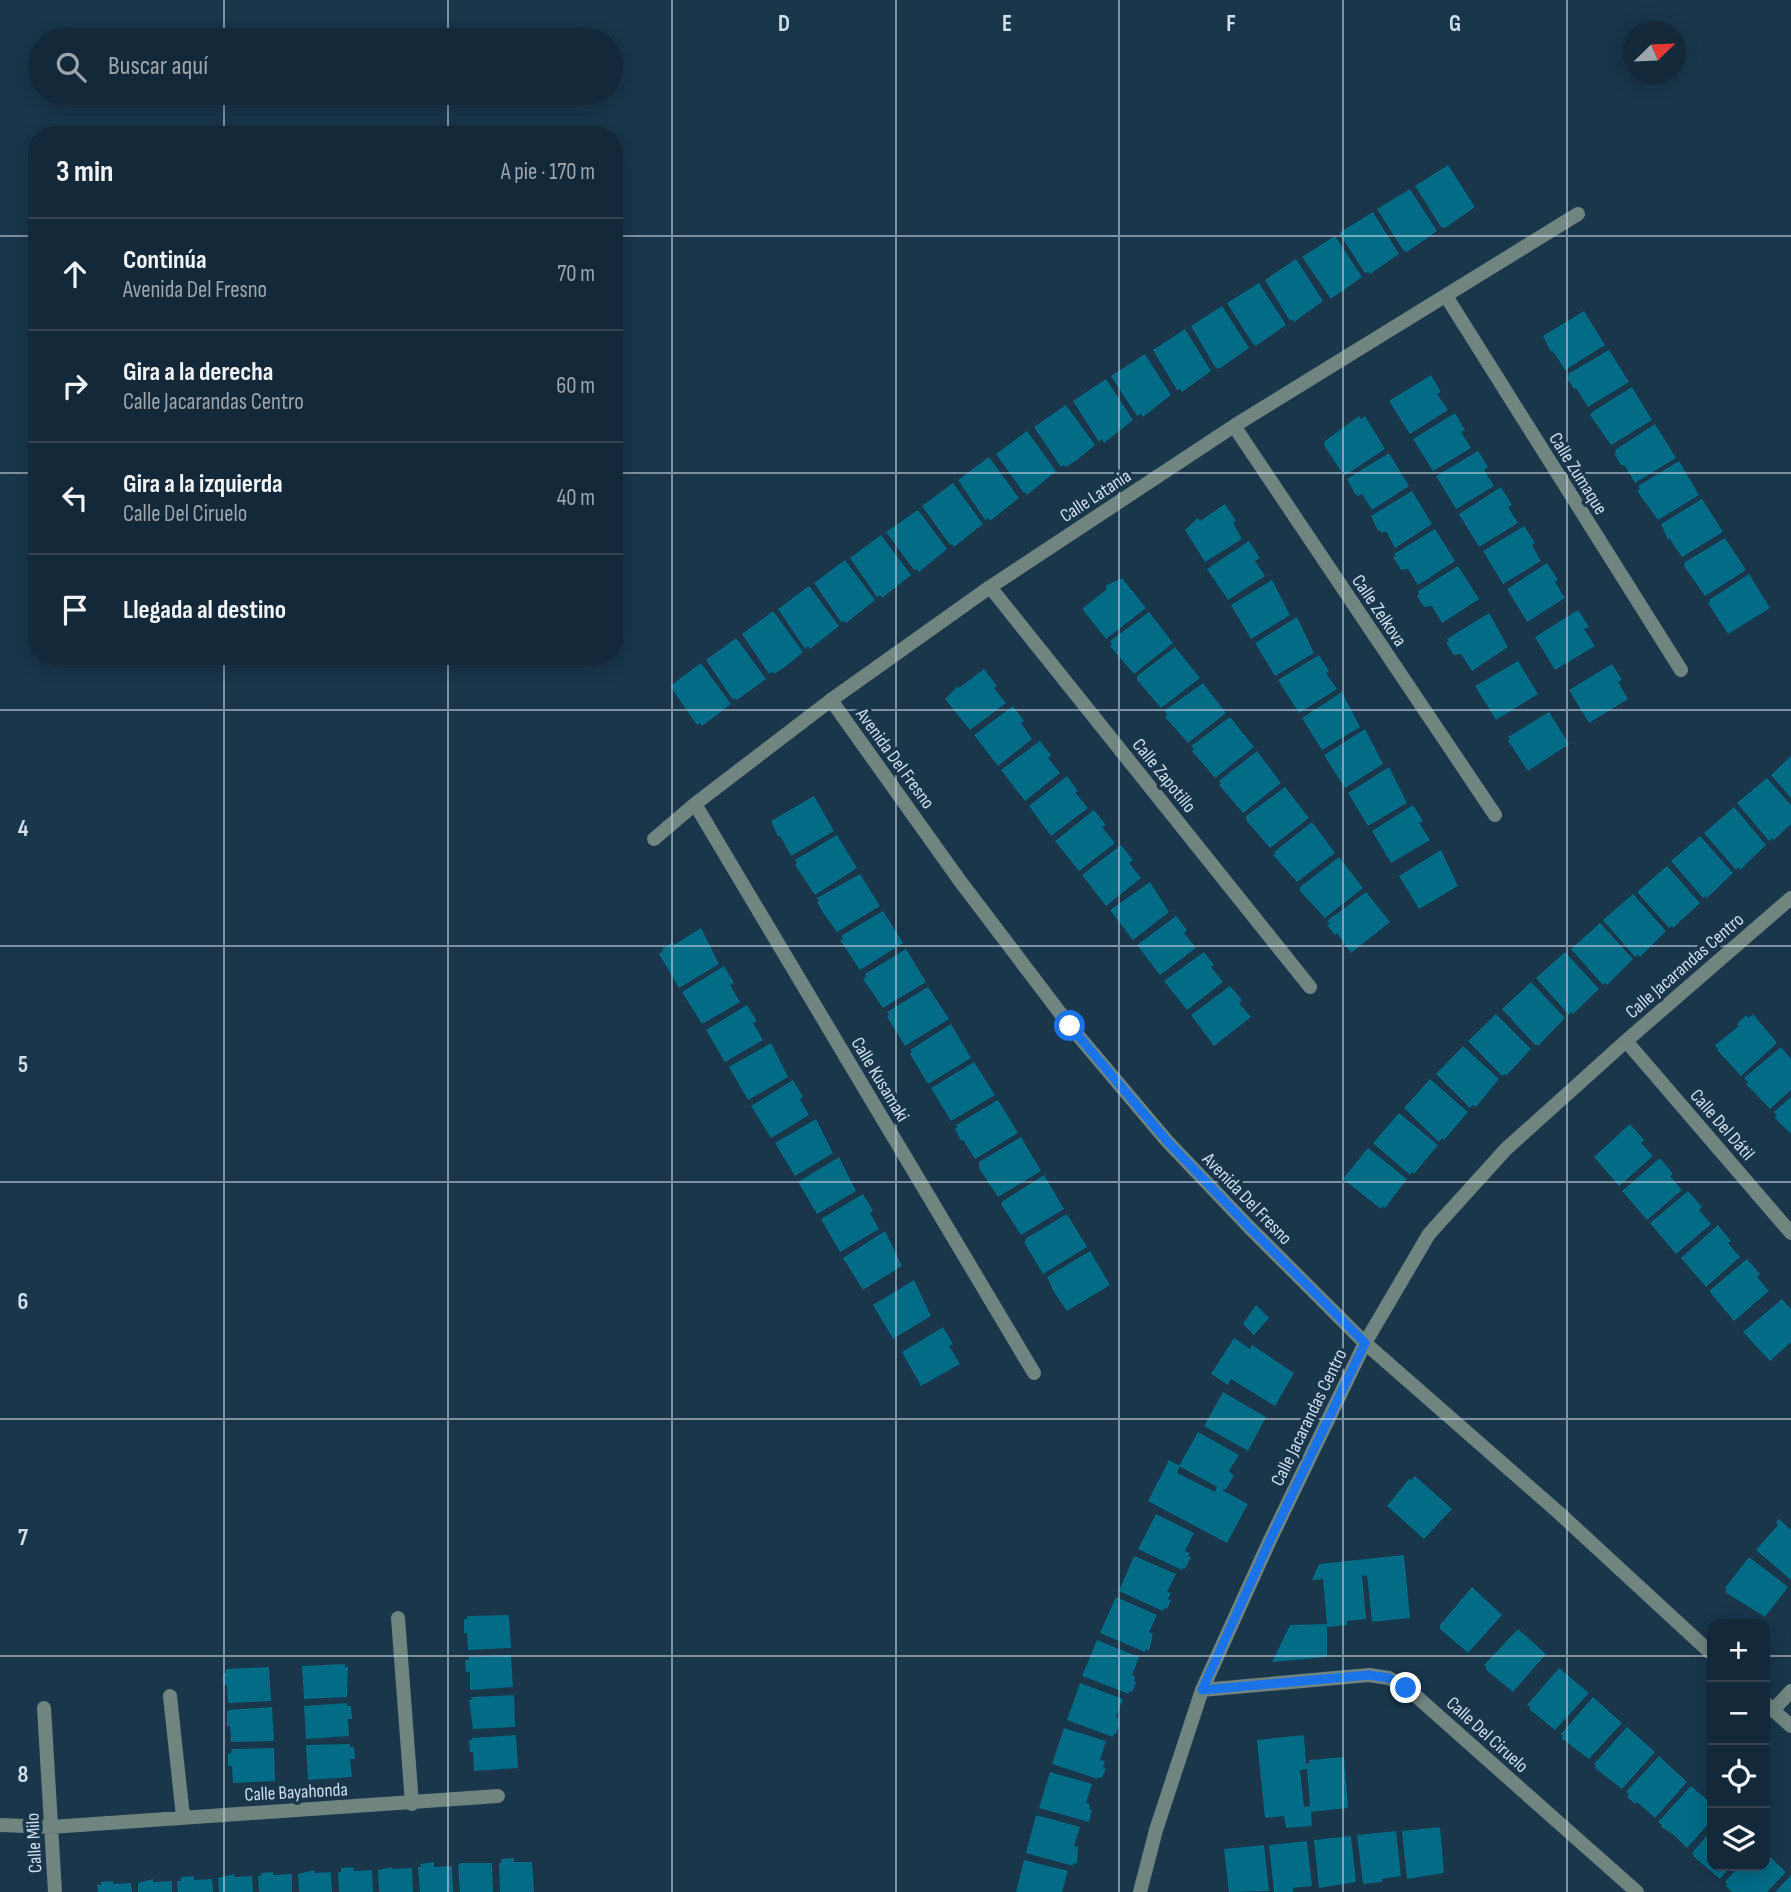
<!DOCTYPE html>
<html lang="es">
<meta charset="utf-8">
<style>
body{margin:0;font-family:"Sofia Sans Condensed",sans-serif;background:#203443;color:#f1f3f6}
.controls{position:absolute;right:21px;bottom:21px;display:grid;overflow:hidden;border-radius:14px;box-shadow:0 4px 18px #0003}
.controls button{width:63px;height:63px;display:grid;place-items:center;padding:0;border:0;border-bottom:2px solid #324453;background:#132838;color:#f1f3f6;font:35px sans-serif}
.compass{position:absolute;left:1623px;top:21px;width:63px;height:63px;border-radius:50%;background:#132838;box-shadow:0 4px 18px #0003;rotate:67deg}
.stop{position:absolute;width:21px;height:21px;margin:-16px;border:5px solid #1a73e8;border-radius:50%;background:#fff}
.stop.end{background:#1a73e8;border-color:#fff;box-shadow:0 2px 7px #0008}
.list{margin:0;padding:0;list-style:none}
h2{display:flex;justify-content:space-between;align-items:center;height:91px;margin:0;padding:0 28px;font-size:30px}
h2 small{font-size:23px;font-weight:400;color:#9da6ae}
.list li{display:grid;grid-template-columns:46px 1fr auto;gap:21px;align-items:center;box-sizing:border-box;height:112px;padding:0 28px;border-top:2px solid #324453}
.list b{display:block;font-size:26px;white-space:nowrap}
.list p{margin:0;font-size:23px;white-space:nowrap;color:#9da6ae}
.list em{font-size:23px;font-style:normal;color:#9da6ae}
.icon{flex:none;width:38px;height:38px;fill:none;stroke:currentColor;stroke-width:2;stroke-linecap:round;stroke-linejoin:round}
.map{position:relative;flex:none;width:1791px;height:1892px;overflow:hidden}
.search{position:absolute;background:#132838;box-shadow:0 4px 18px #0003;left:28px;top:28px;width:595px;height:77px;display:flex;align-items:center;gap:18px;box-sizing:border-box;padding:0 24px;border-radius:38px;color:#9da6ae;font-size:26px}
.panel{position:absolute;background:#132838;box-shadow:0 4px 18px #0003;left:28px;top:126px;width:595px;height:539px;border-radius:28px}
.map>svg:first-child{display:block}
.building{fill:#026b86;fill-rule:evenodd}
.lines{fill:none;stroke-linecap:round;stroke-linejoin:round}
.minor{stroke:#708480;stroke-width:14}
.tertiary{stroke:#708480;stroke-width:14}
.route{stroke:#1a73e8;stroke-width:9}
.grid{fill:none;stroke:#cedfed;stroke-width:2;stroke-opacity:0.55}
.labels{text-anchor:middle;stroke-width:7;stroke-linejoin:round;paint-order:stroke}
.street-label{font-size:19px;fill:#cedfed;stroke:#19364b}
.grid-label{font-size:23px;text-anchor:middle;font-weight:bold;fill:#cedfed;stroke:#19364b;stroke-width:7;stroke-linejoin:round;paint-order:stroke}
</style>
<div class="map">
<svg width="1791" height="1892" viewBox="0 0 1791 1892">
<rect width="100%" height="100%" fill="#19364b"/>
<path class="building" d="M1448 165 1475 207 1445 228 1441 227 1415 186Z
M1410 189 1437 231 1407 252 1403 250 1377 209Z
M1373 212 1399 254 1370 274 1368 272 1365 273 1339 233Z
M1335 236 1362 277 1331 299 1302 257Z
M1296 259 1323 301 1294 322 1292 319 1290 321 1265 280Z
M1259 283 1286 325 1256 346 1253 344 1227 303Z
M1222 306 1249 348 1219 369 1215 367 1191 326Z
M1584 311 1605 345 1565 370 1555 354 1552 351 1551 352 1543 336Z
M1185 329 1211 371 1182 392 1180 389 1177 390 1153 350Z
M1609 350 1629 382 1588 407 1576 388 1574 389 1567 378 1569 376 1568 374Z
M1145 354 1171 395 1143 417 1141 414 1137 416 1111 376Z
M1431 375 1441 392 1437 394 1448 410 1410 434 1389 401Z
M1106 379 1133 420 1104 443 1102 439 1099 442 1073 401Z
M1632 387 1652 420 1611 445 1590 415 1592 412Z
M1066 405 1095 445 1077 460 1066 467 1064 465 1061 467 1034 427Z
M1455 413 1465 430 1461 432 1471 448 1433 471 1413 439Z
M1359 416 1361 419 1365 416 1385 449 1344 476 1324 445 1325 441Z
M1655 424 1676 458 1635 483 1625 466 1621 465 1614 453 1616 452 1615 450Z
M1027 431 1056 471 1027 495 1025 492 1024 493 996 454Z
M1478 451 1488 467 1484 470 1494 486 1456 509 1436 476Z
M1389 453 1409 486 1372 510 1362 494 1358 496 1355 494 1347 479Z
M989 457 1019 498 990 521 988 518 985 520 958 480Z
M1679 461 1699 495 1658 520 1637 491 1640 489 1638 486Z
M953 483 983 524 954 547 952 544 950 545 922 506Z
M1501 487 1512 505 1508 507 1518 523 1479 547 1459 514Z
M1412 491 1432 524 1395 548 1386 531 1382 533 1379 530 1378 531 1371 516Z
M1702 499 1723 532 1682 557 1669 538 1668 540 1661 524Z
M1225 504 1236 521 1233 523 1242 539 1205 562 1185 530 1198 518 1200 521Z
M918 510 947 549 919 572 916 569 914 570 886 532Z
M1524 526 1535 543 1532 545 1541 561 1503 584 1483 551Z
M1435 529 1455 561 1418 585 1408 569 1401 570 1393 557 1396 556 1394 554Z
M881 535 911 575 882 598 880 595 877 597 850 558Z
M1725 538 1746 570 1705 596 1684 566 1685 562Z
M1249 541 1260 558 1255 561 1265 576 1228 600 1207 569Z
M845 560 875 600 846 623 844 621 841 622 814 583Z
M1547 563 1558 580 1555 582 1565 598 1527 622 1507 589Z
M1458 566 1479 599 1442 623 1432 606 1424 607 1417 596 1419 594 1418 591Z
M1749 574 1770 608 1728 634 1708 603 1710 601 1709 600Z
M1122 578 1146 608 1106 639 1083 610V608L1107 589 1105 586Z
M1272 580 1290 615 1251 639 1231 605Z
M809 586 839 626 810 649 808 646 805 649 778 609Z
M1578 610 1589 627 1584 629 1595 646 1555 670 1535 637Z
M773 611 803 652 785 667 774 674 772 672 769 674 742 634Z
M1149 612 1173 643 1134 674 1110 646 1112 644 1110 641Z
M1489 613 1508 647 1472 671 1461 654 1454 655 1446 643 1449 641 1447 639Z
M1297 617 1314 653 1275 676 1255 643Z
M736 638 766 679 737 700 735 698 733 700 706 660Z
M1175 647 1200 678 1161 708 1137 680V676Z
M1319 655 1329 671 1326 673 1337 689 1299 713 1278 680Z
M1518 661 1538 694 1496 720 1475 686Z
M701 663 731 704 702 726 700 723 697 725 670 686Z
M1612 664 1622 680 1618 682 1628 699 1589 723 1569 690Z
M984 669 997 686 994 688 1006 703 970 730 945 699 958 686 959 688Z
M1203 683 1226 713 1188 743 1165 717 1167 714 1164 711Z
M1342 692 1360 727 1322 750 1302 718Z
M1013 706 1024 721 1021 723 1032 739 998 766 974 735Z
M1549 712 1569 744 1528 771 1508 741 1510 739 1508 737Z
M1230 717 1254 747 1215 778 1192 751 1194 749 1191 746Z
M1365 729 1383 764 1345 788 1324 755Z
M1040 741 1051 755 1048 758 1060 773 1025 801 1001 770Z
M1257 751 1281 783 1243 813 1219 785 1221 783 1219 781Z
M1791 756V798L1771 775Z
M1389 767 1407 803 1368 826 1348 793Z
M1067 776 1078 791 1075 792 1088 808 1051 836 1029 806Z
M1767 778 1791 805V824L1774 840 1772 838 1769 841 1737 803Z
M1285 787 1309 818 1270 848 1246 820V816Z
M814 796 834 831 791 856 780 836 778 837 771 821Z
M1413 805 1423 821 1419 823 1430 840 1391 863 1372 831Z
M1734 807 1766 845 1740 870 1739 867 1736 870 1704 833Z
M1094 810 1106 825 1102 827 1115 843 1079 871 1055 841Z
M1312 822 1335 853 1297 882 1273 855 1276 853 1274 852Z
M837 835 857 868 815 895 795 865 797 863 795 860Z
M1700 836 1733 873 1707 898 1705 896 1703 898 1671 861Z
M1121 845 1133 860 1129 863 1141 878 1106 906 1082 875Z
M1441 850 1458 886 1419 909 1399 876Z
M1339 857 1363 888 1325 918 1300 891V887Z
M1667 866 1700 903 1673 928 1672 926 1669 928 1637 892Z
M860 874 880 906 837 932 823 913 817 902 819 901 817 898Z
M1150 882 1169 912 1133 940 1110 910Z
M1366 892 1390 922 1351 953 1337 933 1335 935 1327 925 1330 924 1327 921Z
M1633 894 1666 931 1640 957 1638 955 1635 957 1603 920Z
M883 911 903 943 860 970 840 940 843 939 841 936Z
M1176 916 1187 930 1184 933 1196 948 1160 975 1137 945Z
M1600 923 1633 959 1607 985 1605 983 1603 985 1571 949Z
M701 928 719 964 679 988 659 954 663 951 662 949 673 942 674 945Z
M906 949 926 982 883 1008 863 979 866 977 865 974Z
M1204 952 1214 965 1211 967 1223 982 1187 1010 1164 981Z
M1565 952 1599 989 1573 1014 1571 1012 1569 1015 1536 978Z
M724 966 734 983 730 985 740 1002 702 1024 682 992Z
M1531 982 1565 1018 1539 1045H1535L1502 1009Z
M1230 986 1242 1000 1239 1003 1251 1017 1214 1046 1191 1015Z
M928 987 949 1019 905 1046 887 1017 889 1015 887 1012Z
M747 1005 757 1021 753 1023 763 1040 725 1062 706 1030Z
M1496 1014 1531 1049 1506 1076 1505 1074 1502 1076 1468 1041Z
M1753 1014 1777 1043 1741 1076 1717 1050 1718 1049 1715 1045 1739 1026 1737 1024 1746 1015 1748 1018Z
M951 1024 971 1058 928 1084 910 1054 912 1052 910 1050Z
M771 1043 788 1077 748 1100 729 1067Z
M1463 1046 1499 1079 1476 1107 1473 1105 1470 1108 1436 1074Z
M1781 1047 1791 1059V1090L1770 1109 1746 1084 1748 1082 1744 1078Z
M974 1062 995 1095 951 1121 931 1088Z
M1430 1079 1468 1112 1444 1140 1442 1138 1439 1142 1404 1108Z
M793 1080 803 1097 800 1099 809 1115 771 1138 751 1106Z
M1791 1097V1134L1774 1117 1777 1116 1774 1112Z
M998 1100 1018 1133 975 1159 963 1140 961 1141 955 1129 957 1127 956 1125Z
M1399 1113 1438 1145 1414 1174 1412 1172 1410 1175 1373 1143Z
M816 1119 833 1153 795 1176 775 1143Z
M1630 1124 1644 1140 1641 1143 1653 1156 1619 1186 1594 1157Z
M1021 1137 1041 1171 998 1197 979 1168V1162Z
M1368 1148 1407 1179 1385 1208 1383 1206 1381 1209 1343 1179Z
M839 1157 856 1191 817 1214 798 1182Z
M1660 1158 1673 1174 1670 1176 1682 1190 1647 1220 1622 1191Z
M1044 1175 1064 1209 1021 1235 1001 1204 1003 1201Z
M1688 1191 1702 1207 1699 1210 1711 1224 1676 1254 1650 1223Z
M863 1194 873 1211 870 1213 879 1229 840 1252 821 1219Z
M1067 1214 1087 1247 1043 1274 1024 1242 1026 1241 1025 1239Z
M1718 1225 1731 1241 1728 1243 1740 1257 1706 1287 1681 1258Z
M885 1231 902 1266 863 1290 843 1258Z
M1090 1251 1110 1285 1067 1311 1054 1292 1047 1277Z
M1747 1259 1760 1274 1757 1277 1769 1291 1734 1321 1709 1291Z
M914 1280 931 1316 893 1339 873 1305Z
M1782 1299 1791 1309V1342L1770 1361 1743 1332Z
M1256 1305 1269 1318 1254 1335 1243 1324Z
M943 1327 953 1344 949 1346 960 1364 921 1386 902 1352Z
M1234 1338 1250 1349 1252 1345 1294 1373 1275 1406 1231 1379 1228 1385 1211 1374Z
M1223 1392 1266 1417 1248 1451 1204 1426Z
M1198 1432 1239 1455 1229 1471 1234 1476 1226 1489 1222 1490 1248 1504 1227 1543 1148 1501 1169 1460 1180 1466 1177 1473 1215 1492 1217 1487 1179 1466Z
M1415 1476 1452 1509 1424 1539 1387 1506 1409 1479 1411 1480Z
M1156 1514 1194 1533 1185 1551 1190 1553 1188 1556 1191 1557 1185 1569 1183 1568 1182 1570 1138 1549Z
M1779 1519 1791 1530V1580L1756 1550 1778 1525 1776 1522Z
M1404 1555 1410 1618 1372 1622 1367 1575 1362 1576 1366 1619 1347 1621V1625L1327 1627V1657L1272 1662 1290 1625 1327 1624 1323 1579 1312 1580 1319 1564Z
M1134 1556 1176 1574 1167 1592 1171 1593 1168 1599 1171 1600 1167 1609 1164 1608 1163 1611 1119 1591Z
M1749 1557 1788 1587 1765 1617 1725 1592 1727 1590 1725 1588Z
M1472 1587 1502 1615 1468 1653 1440 1629V1625Z
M1116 1597 1157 1615 1149 1632 1153 1634 1149 1651 1146 1649 1145 1652 1100 1633Z
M509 1615 511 1648 468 1650 467 1633H464V1619H467V1616Z
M1518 1629 1546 1654 1513 1692 1485 1669 1487 1668 1484 1665Z
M1097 1640 1139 1657 1132 1675 1135 1676 1134 1681 1136 1682 1132 1692 1129 1691V1694L1082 1676Z
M511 1655 513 1687 470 1690V1672H466L465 1660H469L468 1657Z
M345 1664V1667H348L347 1697 304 1699 302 1666Z
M269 1667 271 1701 228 1703 227 1685H223V1673H226V1669Z
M1559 1668 1589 1693 1555 1730 1529 1709 1531 1707 1527 1705Z
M1080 1683 1123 1699 1116 1717 1120 1719 1118 1723 1120 1724 1116 1734H1114L1113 1737 1067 1720Z
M514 1695 515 1727 473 1729 469 1700H472L471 1697Z
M1593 1697 1622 1723 1589 1759 1561 1738 1563 1736 1561 1734Z
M347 1703V1706H351L352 1719H348L349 1736 306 1739 304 1706Z
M272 1707 274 1741 231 1742 230 1726H227V1712L229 1710Z
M1627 1727 1655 1752 1622 1789 1595 1768 1596 1766 1594 1764Z
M1064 1728 1106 1741 1100 1760 1105 1761 1103 1767 1106 1768 1102 1778 1099 1777 1098 1779 1052 1764Z
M516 1735 518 1768 474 1771 473 1752H470L469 1740H472V1738Z
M1304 1735 1306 1764 1309 1763V1760L1344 1757 1348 1808 1311 1812 1312 1826 1286 1828 1284 1816 1265 1818 1257 1740ZM1307 1769 1310 1806 1304 1807 1300 1770Z
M350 1744V1747H354L355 1759H350L352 1777 308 1780 306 1745Z
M274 1748 275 1781 233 1783 232 1766H228V1753L231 1754 232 1749Z
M1659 1756 1687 1782 1655 1818 1637 1802 1635 1804 1627 1797 1629 1795 1626 1792Z
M1050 1772 1092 1784 1086 1803 1090 1804 1089 1809 1092 1810 1089 1822 1039 1808Z
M1691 1786 1712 1804V1820L1687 1848 1674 1835 1661 1827 1662 1825 1658 1822Z
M1036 1815 1080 1827 1074 1846 1078 1847 1077 1864 1073 1863V1866L1026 1853Z
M1440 1827 1444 1873 1407 1879 1402 1831Z
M1712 1830V1866H1731L1720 1879 1693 1856 1694 1855 1692 1853Z
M1396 1831 1401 1876 1382 1879V1882L1363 1884 1357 1835Z
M1351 1836 1356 1882 1319 1888 1314 1840Z
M1307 1841 1312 1886 1293 1888V1892H1274L1269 1845Z
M1264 1845 1269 1891 1229 1892 1224 1849Z
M1765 1852 1786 1872 1767 1892H1732L1726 1886 1727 1884 1725 1882 1739 1866H1765Z
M514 1858V1862H532L534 1892H500L499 1863H501V1859Z
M1024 1860 1068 1871 1062 1892H1016Z
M434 1862V1867L452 1866 453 1892H420L418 1867H421L420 1864Z
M460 1863H492L493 1892H460L458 1866Z
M353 1867 354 1871 372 1870 373 1892H339L338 1872H341V1868Z
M392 1867V1869L412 1868 413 1892H379L378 1870Z
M314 1870 315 1873 331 1872 332 1892H299L298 1874Z
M273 1872V1875L292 1874V1892H259L258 1876H261V1873Z
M234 1874 235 1877 252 1876 253 1892H219L218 1878Z
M1791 1875V1892H1775Z
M194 1876V1880L212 1879 213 1892H178L177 1881H181V1877Z
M153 1879V1882L172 1881V1892H138V1883Z
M113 1881V1884L131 1883 132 1892H98L97 1885H101V1882Z"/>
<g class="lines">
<path class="minor" d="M1446 296 1681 670
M1234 426 1495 815
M990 587 1310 987
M695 804 1034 1373
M654 839 695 804 831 700 990 587 1234 426 1578 214
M1626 1041 1791 1233
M398 1618 412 1804
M1202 1690 1369 1675 1389 1678 1407 1688 1637 1892
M170 1696 183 1817
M44 1708 55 1892
M1773 1710 1791 1691
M0 1825 51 1827 498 1796
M1140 1892 1156 1830 1202 1690 1270 1540 1365 1343 1429 1234 1506 1149 1626 1041 1791 898"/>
<path class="tertiary" d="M831 700 960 881 1070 1026 1167 1141 1249 1227 1365 1343 1558 1512 1712 1654
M1765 1703 1791 1726"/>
</g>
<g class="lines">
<path class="route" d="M1070 1026 1167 1141 1249 1227 1365 1343 1270 1540 1202 1690 1369 1675 1389 1678 1406 1688"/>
</g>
<path class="grid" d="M224 0V40M448 0V40M672 0V1892M896 0V1892M1119 0V1892M1343 0V1892M1567 0V1892M224 93V135M448 93V135M0 236H37M614 236H1791M0 473H37M614 473H1791M224 656V1892M448 656V1892M0 710H1791M0 946H1791M0 1182H1791M0 1419H1791M0 1656H1712M1765 1656H1791"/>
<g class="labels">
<g class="street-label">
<text transform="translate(1579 473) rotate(58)" y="7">Calle Zumaque</text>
<text transform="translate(1095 495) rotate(-33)" y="7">Calle Latania</text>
<text transform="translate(1380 610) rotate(56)" y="7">Calle Zelkova</text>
<text transform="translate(896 758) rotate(54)" y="7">Avenida Del Fresno</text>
<text transform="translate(1165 775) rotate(51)" y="7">Calle Zapotillo</text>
<text transform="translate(1684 965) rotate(-41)" y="7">Calle Jacarandas Centro</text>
<text transform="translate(881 1079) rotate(59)" y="7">Calle Kusamaki</text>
<text transform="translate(1723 1124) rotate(49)" y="7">Calle Del Dátil</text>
<text transform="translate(1248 1198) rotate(46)" y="7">Avenida Del Fresno</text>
<text transform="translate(1308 1417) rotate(-64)" y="7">Calle Jacarandas Centro</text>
<text transform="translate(1488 1734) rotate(42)" y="7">Calle Del Ciruelo</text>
<text transform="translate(296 1791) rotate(-3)" y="7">Calle Bayahonda</text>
<text transform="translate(33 1843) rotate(-93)" y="7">Calle Milo</text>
</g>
</g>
<g class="grid-label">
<text x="784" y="31">D</text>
<text x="1007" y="31">E</text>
<text x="1231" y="31">F</text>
<text x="1455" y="31">G</text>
<text x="23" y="836">4</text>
<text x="23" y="1072">5</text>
<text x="23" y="1309">6</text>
<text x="23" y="1545">7</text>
<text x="23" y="1782">8</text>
</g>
</svg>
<div class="controls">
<button>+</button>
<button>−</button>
<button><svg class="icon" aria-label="locate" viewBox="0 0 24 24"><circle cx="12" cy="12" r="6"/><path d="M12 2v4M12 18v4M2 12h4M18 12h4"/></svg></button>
<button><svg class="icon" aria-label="layers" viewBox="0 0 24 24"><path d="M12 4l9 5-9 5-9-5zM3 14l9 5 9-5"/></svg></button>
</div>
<svg class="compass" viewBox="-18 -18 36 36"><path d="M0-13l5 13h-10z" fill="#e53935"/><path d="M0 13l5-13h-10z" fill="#9da6ae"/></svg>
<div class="stop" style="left:1070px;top:1026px"></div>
<div class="stop end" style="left:1406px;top:1688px"></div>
<div class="search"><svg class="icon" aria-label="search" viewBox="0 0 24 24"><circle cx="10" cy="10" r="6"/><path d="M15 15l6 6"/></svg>Buscar aquí</div>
<section class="panel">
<h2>3 min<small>A pie · 170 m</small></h2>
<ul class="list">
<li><svg class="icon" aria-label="ahead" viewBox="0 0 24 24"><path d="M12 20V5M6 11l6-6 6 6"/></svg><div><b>Continúa</b><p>Avenida Del Fresno</p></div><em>70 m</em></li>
<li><svg class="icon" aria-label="right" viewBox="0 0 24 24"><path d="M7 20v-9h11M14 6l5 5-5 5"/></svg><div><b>Gira a la derecha</b><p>Calle Jacarandas Centro</p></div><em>60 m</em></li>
<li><svg class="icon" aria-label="left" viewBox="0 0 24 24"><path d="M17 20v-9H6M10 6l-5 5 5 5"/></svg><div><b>Gira a la izquierda</b><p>Calle Del Ciruelo</p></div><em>40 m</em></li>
<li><svg class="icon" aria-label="arrive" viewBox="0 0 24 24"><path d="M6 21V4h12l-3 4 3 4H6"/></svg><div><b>Llegada al destino</b></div></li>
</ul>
</section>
</div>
